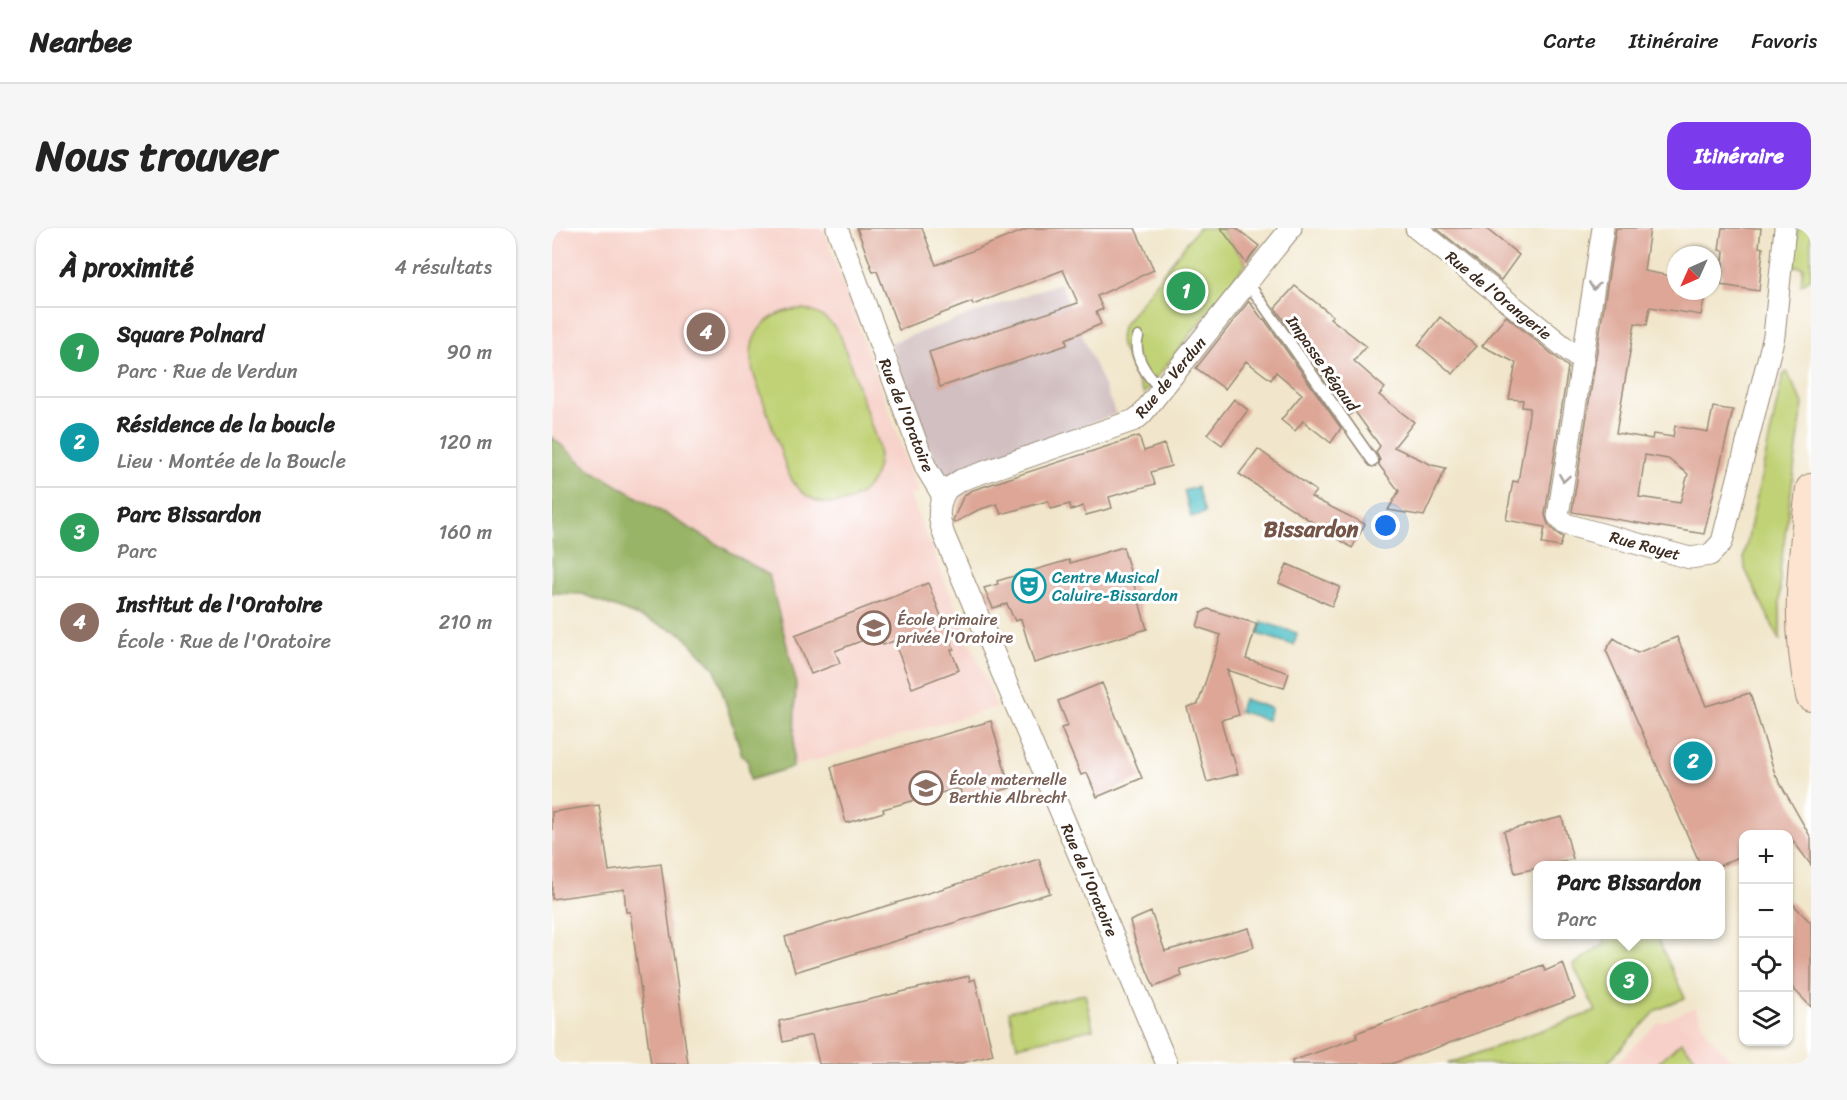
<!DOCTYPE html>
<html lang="fr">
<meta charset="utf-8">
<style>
body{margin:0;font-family:Sriracha,sans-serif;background:#f6f6f6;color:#222}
.controls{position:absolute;right:18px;bottom:18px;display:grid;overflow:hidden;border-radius:12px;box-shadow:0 2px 4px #0004}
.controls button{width:54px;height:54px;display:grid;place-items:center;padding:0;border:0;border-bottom:2px solid #e0e0e0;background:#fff;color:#222;font:30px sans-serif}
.compass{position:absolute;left:1115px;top:18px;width:54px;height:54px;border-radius:50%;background:#fff;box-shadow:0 2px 4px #0004;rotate:225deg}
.you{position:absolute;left:834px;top:298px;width:21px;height:21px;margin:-15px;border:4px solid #fff;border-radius:50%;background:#1a73e8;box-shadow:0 0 0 9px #1a73e833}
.badge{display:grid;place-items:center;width:39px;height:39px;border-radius:50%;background:#7c3aed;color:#fff;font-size:20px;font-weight:700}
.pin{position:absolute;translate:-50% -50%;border:3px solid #fff;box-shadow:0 2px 6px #0006}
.popup{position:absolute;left:981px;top:633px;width:192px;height:78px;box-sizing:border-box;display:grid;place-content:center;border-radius:12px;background:#fff;filter:drop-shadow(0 2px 4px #0005);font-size:20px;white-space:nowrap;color:#767676}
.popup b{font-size:22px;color:#222}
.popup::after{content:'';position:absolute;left:50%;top:100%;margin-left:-12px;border:12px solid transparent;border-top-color:#fff}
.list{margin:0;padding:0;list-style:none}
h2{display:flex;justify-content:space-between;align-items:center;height:78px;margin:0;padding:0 24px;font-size:26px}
h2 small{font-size:20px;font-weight:400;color:#767676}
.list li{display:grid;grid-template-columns:39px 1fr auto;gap:18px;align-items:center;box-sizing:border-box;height:90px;padding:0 24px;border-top:2px solid #e0e0e0}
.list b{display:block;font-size:22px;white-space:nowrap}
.list p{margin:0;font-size:20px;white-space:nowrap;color:#767676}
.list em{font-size:20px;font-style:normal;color:#767676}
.icon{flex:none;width:33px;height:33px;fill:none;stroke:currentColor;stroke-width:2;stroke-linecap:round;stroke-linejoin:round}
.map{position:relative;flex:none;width:1259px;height:836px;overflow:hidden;border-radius:18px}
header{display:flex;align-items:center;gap:36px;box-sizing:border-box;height:84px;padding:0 30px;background:#fff;border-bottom:2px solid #e0e0e0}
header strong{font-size:28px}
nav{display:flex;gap:33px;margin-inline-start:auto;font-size:21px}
.intro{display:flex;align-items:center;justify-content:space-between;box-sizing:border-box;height:144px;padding:0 36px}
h1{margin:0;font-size:42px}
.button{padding:15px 27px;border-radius:18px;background:#7c3aed;color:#fff;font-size:21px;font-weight:700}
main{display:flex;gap:36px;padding:0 36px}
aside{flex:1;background:#fff;border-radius:18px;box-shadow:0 2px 4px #0004}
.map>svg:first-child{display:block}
.built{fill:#f7d1c9}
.industrial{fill:#d2bfc1}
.green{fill:#c0d275;stroke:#7e7e4a;stroke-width:1.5}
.forest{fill:#98b466;stroke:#6a6f42;stroke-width:1.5}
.water{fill:#54c2c9;stroke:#487674;stroke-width:1.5}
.building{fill:#dda696;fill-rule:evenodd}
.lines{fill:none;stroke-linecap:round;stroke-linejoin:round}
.lane-casing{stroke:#968874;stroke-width:13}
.street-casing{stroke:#968874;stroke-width:23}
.secondary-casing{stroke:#968874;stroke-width:32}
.lane{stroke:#fff;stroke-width:10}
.street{stroke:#fff;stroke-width:21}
.secondary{stroke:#fde4d1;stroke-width:30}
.oneway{stroke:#a79f9a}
.labels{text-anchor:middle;stroke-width:6;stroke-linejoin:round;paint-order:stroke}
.street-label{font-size:16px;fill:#3b2a1e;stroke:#fff}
.culture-label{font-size:16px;fill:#0d838f;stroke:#fff;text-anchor:start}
.education-label{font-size:16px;fill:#785e54;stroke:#fff;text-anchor:start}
.district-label{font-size:22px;font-weight:bold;fill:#745548;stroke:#fff}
</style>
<header>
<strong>Nearbee</strong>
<nav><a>Carte</a><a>Itinéraire</a><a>Favoris</a></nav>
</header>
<div class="intro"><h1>Nous trouver</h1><a class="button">Itinéraire</a></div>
<main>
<aside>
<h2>À proximité<small>4 résultats</small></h2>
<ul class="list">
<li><span class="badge" style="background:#2e9e5b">1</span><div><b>Square Polnard</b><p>Parc · Rue de Verdun</p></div><em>90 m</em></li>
<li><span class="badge" style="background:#0f9aa8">2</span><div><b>Résidence de la boucle</b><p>Lieu · Montée de la Boucle</p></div><em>120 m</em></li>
<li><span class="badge" style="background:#2e9e5b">3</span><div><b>Parc Bissardon</b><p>Parc</p></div><em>160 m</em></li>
<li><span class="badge" style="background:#8d6e63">4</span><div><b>Institut de l'Oratoire</b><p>École · Rue de l'Oratoire</p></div><em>210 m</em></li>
</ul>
</aside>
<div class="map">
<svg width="1259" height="836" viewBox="0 0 1259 836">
<rect width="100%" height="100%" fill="#fff"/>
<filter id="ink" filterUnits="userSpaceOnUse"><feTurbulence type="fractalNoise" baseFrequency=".0167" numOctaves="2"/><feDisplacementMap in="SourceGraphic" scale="12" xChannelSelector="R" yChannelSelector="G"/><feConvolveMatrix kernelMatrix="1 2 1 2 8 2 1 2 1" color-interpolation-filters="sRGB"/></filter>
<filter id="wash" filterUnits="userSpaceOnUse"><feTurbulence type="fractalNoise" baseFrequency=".008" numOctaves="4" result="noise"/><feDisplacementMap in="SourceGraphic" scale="24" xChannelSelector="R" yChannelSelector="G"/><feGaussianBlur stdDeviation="1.35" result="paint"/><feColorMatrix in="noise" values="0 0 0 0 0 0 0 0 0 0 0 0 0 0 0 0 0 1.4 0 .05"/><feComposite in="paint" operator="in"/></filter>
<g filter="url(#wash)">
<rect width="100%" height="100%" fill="#f1e6cb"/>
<path class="built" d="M0 0H271L366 265 358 268 445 479 241 539 244 453 36 240 0 209Z
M1143 779 1156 806 1183 836H1063L1105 796Z"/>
<path class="industrial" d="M508 55 564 186 389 249 338 115Z"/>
<path class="green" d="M646 0H669L694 35 592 166 569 118 568 111 570 99Z
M1246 0H1259V50L1249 57 1251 39 1242 38Z
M251 81C269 85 280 93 289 109L326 217C335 278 258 299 235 242 227 219 219 196 211 172 206 158 199 143 199 128 199 98 224 81 251 81Z
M1235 144 1251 176 1228 344V413L1193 341 1192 328 1231 147Z
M1051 707H1104L1133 770 1105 782 1054 836H895L1044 783 1021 737 1053 715Z
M533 766 541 801 465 818 457 783Z
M1129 814 1150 836H1105Z"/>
<path class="forest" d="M0 209 36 240 217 347 244 453 241 539 198 552 196 534 190 527 163 441 129 405 30 366 0 365Z"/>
<path class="water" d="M645 259 653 285 639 289 632 263Z
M710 394 745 405 742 417 706 406Z
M691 471 719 480 715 492 687 483Z"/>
<g id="blocks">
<path class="building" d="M305 0H370L384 37 478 0H583L602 42 545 68 551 81 544 84 549 96 514 111 515 117 388 159 377 124 526 75 511 42 421 77 420 74 347 102 325 43 321 44Z
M669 0H684L707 18 694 35Z
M884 0H933L967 27 949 52Z
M1064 0H1098L1092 43 1124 49V63H1154L1149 87 1098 79 1095 97 1083 95 1064 205 1100 211 1101 206 1121 209 1123 198 1156 204 1161 179 1181 182 1152 306 1020 284ZM1093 227 1116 231 1136 246 1128 275 1087 269Z
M1170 0H1209L1207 19 1211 20 1207 63 1169 57 1172 23 1167 22Z
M743 58 781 88 778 90 814 118 802 133 833 160 827 167 862 194 842 219 880 237 894 240 872 288 836 282 847 263 827 237 828 232 824 224 828 218 802 182 798 187 723 80Z
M697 73 711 92 712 91 789 200 779 215 751 193 743 203 729 192 750 166 724 144 719 152 694 133 673 161 644 140Z
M954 88 1016 139 993 287 996 296 1004 305 1011 309 1008 319 990 316 993 299 954 292 961 253 966 254 978 180 970 179 971 172 957 171 964 135 930 118Z
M888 89 924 118 901 146 866 117Z
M682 171 696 182 670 217 655 206Z
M587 208 592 223 612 216 619 238 599 244 603 256 557 269 560 280 534 287 531 278 519 282 518 276 499 281 496 273 449 286 445 276 426 282 402 295 401 292 411 269 418 263Z
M706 221 764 263 759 269 813 296 800 320 687 246Z
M571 319 595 401 482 435 469 391 463 393 455 376 441 380 432 360 446 356 445 353 517 332 518 335Z
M735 336 788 359 780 378 727 355Z
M376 355 402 421 399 422 407 442 360 460 342 413 331 417 327 406 283 423 288 435 259 446 243 407Z
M656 381 705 396 694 431 737 445 732 460 675 442 687 487 669 492 678 526 680 525 686 546 655 554 635 479 646 476 669 407 645 399 649 385Z
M1125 409 1154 478 1198 465 1223 546 1259 610V637L1236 606H1191V627L1167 638H1149L1054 422 1062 410 1085 425Z
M550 455 590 550 545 569 535 545 529 547 509 500 516 498 506 473Z
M439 493 458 560 411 573 408 561H403L331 581 332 584 294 595 279 539Z
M47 577 57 643 109 636 136 836H99L78 684H74L72 661 0 671V584Z
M1010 589 1021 631 994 638H986V640L963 645 952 603Z
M487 631 498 665 243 744 233 709Z
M1236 671 1259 695V779L1236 755Z
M599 684 613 723 697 700 702 719 628 741 630 748 602 759 584 716 578 693Z
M1011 735 1023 770 839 836H740V833L805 810 804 805 991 737 993 743Z
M417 748 418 753 423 751 441 827 405 836H267L260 807 231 814 227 793Z"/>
</g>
</g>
<g filter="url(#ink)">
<use href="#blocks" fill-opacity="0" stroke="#968874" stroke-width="1.5"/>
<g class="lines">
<defs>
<path id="lane" d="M696 55 821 233
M586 109C580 127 596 150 610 161"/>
<path id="street" d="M285 0 374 240 391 268C385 283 387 292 392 307L615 836
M864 0 1031 134
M1051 0 1006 288 1013 296 1138 330 1158 327 1170 314 1222 108 1233 0
M391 268 395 261 409 252 583 192 590 186 739 0"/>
<path id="secondary" d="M1259 261C1251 333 1243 395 1259 468"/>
</defs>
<use href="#lane" class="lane-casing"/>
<use href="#street" class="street-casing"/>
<use href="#secondary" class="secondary-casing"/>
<use href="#lane" class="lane"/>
<use href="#street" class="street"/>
<use href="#secondary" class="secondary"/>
</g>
<defs><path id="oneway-chevron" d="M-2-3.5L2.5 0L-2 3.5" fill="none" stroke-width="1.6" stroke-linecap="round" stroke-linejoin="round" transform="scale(1.5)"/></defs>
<g class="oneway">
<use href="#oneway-chevron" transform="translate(1042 58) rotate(98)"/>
<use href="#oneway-chevron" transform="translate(1012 250) rotate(99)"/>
</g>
</g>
<defs>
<symbol id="theatre-ring" viewBox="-11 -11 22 22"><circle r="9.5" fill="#fff" stroke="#0f9aa8" stroke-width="1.5"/><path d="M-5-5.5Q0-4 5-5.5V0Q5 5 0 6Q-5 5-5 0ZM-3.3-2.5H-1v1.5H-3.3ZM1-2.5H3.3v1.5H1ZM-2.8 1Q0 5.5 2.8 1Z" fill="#0f9aa8"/></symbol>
<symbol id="school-ring" viewBox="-11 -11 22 22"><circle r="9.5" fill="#fff" stroke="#8d6e63" stroke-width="1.5"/><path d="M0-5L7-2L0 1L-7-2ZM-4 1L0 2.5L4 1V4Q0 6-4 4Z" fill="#8d6e63"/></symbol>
</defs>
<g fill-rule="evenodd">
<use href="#theatre-ring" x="458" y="339" width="38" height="38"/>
<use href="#school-ring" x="303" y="381" width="38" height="38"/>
<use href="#school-ring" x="355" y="541" width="38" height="38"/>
</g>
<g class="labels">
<g class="street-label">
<text transform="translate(947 67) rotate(39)" y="6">Rue de l'Orangerie</text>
<text transform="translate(771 135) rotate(55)" y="6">Impasse Régaud</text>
<text transform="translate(618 149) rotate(-50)" y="6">Rue de Verdun</text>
<text transform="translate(355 187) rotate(68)" y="6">Rue de l'Oratoire</text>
<text transform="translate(1093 317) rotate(15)" y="6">Rue Royet</text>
<text transform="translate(538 652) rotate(67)" y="6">Rue de l'Oratoire</text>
</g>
<g class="culture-label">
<text x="500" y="355">Centre Musical<tspan x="500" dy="18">Caluire-Bissardon</tspan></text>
</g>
<g class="education-label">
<text x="345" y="397">École primaire<tspan x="345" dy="18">privée l'Oratoire</tspan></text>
<text x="397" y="557">École maternelle<tspan x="397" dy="18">Berthie Albrecht</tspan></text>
</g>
<g class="district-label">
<text x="759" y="309">Bissardon</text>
</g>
</g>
</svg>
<div class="controls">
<button>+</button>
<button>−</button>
<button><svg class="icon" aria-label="locate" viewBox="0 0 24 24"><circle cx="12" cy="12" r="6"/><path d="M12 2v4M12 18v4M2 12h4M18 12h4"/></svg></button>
<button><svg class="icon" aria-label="layers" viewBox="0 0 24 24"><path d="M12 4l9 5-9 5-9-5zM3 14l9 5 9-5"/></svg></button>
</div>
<svg class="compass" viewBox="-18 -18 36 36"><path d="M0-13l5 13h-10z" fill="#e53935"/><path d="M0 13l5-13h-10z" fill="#767676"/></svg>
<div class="you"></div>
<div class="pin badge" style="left:634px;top:63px;background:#2e9e5b">1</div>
<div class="pin badge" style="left:1141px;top:533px;background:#0f9aa8">2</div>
<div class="pin badge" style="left:1077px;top:753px;background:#2e9e5b">3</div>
<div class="popup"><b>Parc Bissardon</b>Parc</div>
<div class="pin badge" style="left:154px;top:104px;background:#8d6e63">4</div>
</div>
</main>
